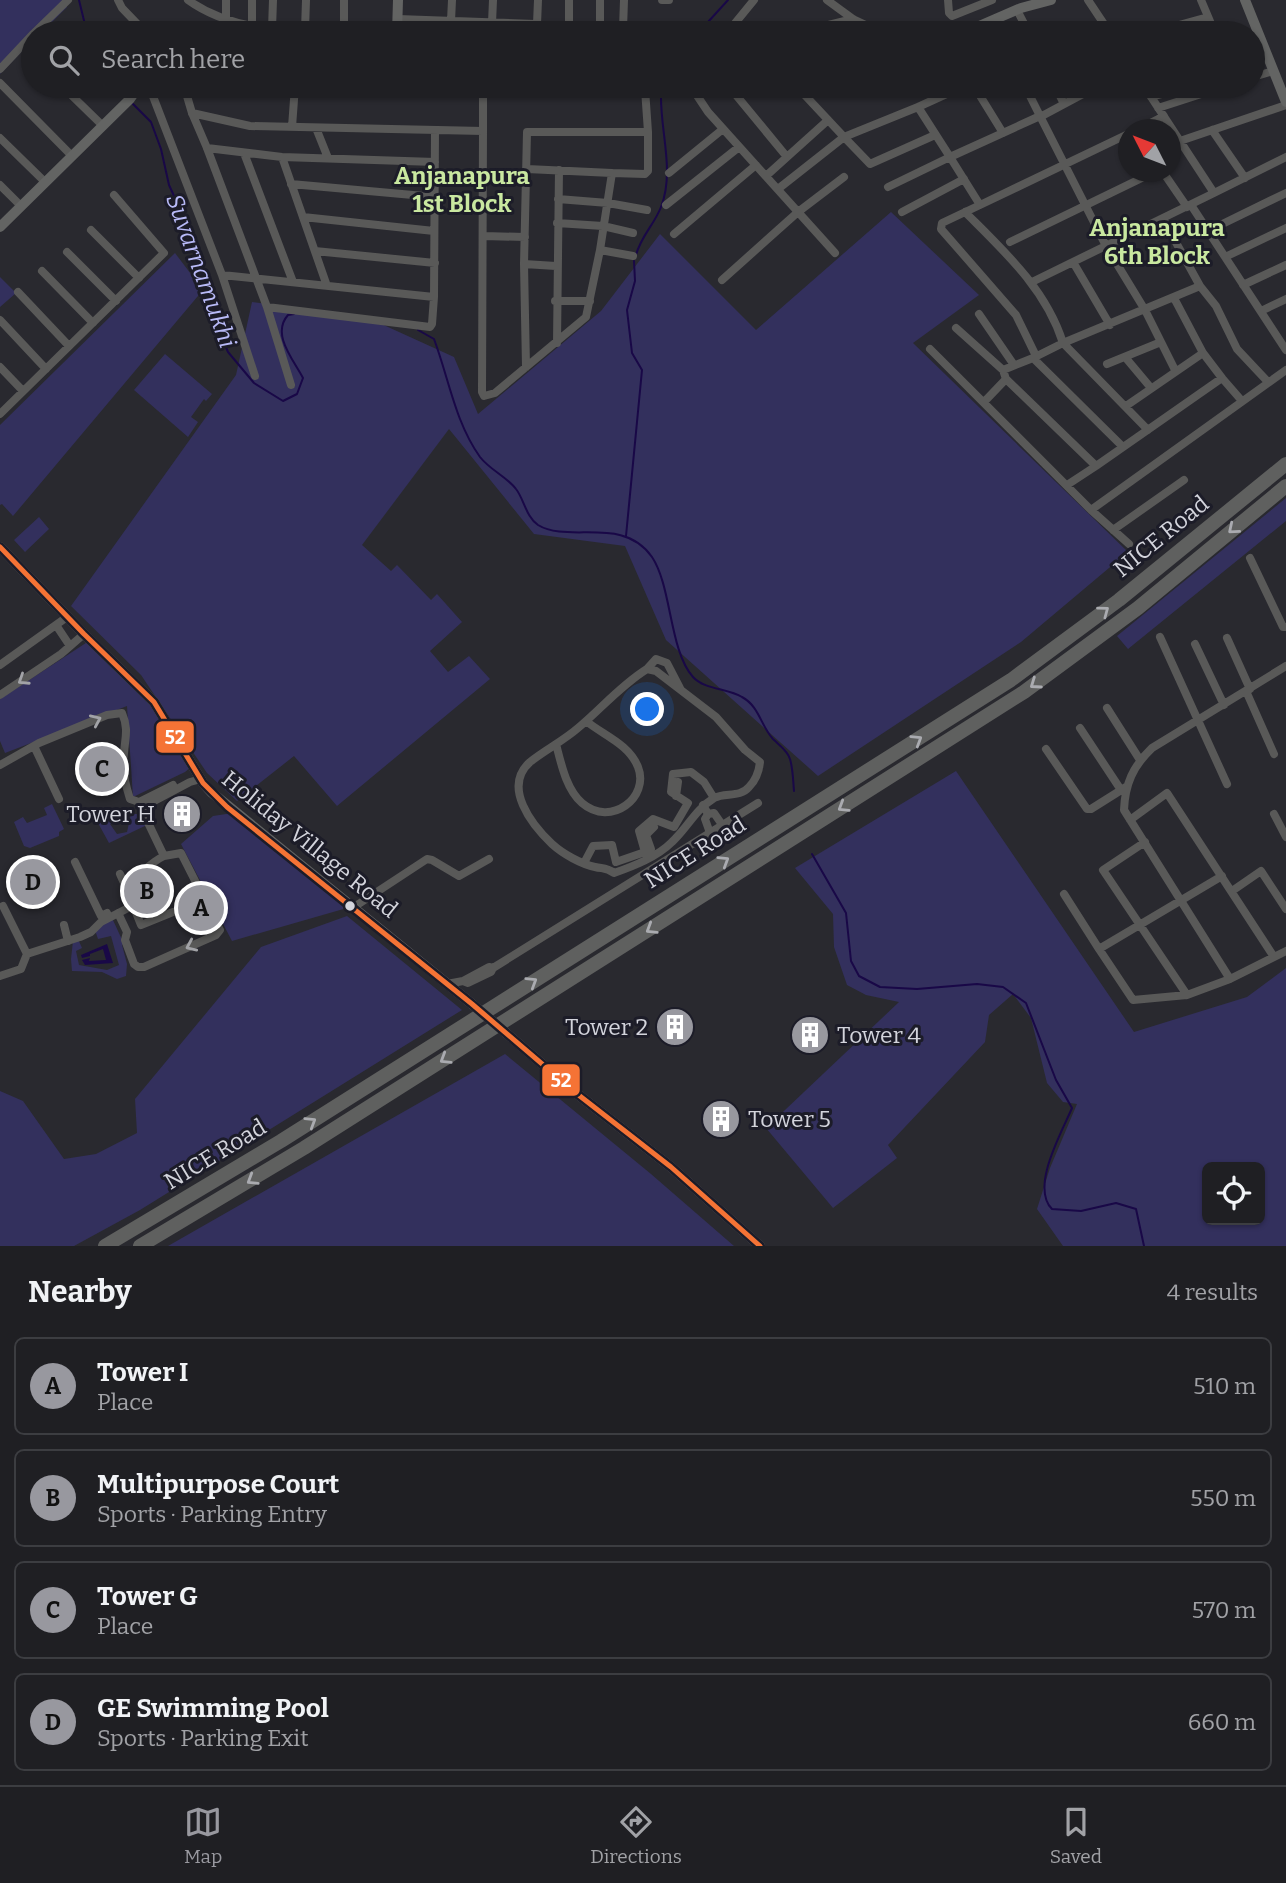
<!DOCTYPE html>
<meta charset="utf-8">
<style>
body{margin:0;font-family:Bitter,serif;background:#27272b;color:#f1f3f6}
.controls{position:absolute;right:21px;bottom:21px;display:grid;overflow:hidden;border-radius:10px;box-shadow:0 2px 5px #0004}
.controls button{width:63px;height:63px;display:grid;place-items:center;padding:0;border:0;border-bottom:2px solid #3c3d41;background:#1f1f23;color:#f1f3f6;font:35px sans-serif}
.compass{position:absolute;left:1118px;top:119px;width:63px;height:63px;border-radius:50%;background:#1f1f23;box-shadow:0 2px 5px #0004;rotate:312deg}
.you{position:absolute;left:648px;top:710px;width:24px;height:24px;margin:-18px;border:5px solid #fff;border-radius:50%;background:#1a73e8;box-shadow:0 0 0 10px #1a73e833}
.badge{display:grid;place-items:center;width:46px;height:46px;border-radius:50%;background:#98989f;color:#111;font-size:23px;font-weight:700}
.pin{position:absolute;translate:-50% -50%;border:4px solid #fff;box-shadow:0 2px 7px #0006}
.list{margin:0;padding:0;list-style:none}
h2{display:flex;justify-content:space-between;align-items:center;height:91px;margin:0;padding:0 28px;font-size:30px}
h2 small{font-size:23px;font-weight:400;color:#a1a2a6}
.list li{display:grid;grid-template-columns:46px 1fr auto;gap:21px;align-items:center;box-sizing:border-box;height:98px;margin:0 14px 14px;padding:0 14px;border:2px solid #3c3d41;border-radius:10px}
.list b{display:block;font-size:26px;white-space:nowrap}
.list p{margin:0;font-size:23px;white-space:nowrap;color:#a1a2a6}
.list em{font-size:23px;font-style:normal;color:#a1a2a6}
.icon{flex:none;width:38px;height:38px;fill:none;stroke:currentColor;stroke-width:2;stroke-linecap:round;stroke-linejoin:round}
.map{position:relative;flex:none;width:1286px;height:1246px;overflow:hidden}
.search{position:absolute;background:#1f1f23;box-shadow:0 2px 5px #0004;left:21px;right:21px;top:21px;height:77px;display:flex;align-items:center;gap:18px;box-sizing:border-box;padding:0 24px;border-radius:38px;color:#a1a2a6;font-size:26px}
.sheet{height:539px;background:#1f1f23}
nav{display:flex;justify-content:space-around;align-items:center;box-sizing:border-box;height:98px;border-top:2px solid #3c3d41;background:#1f1f23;font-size:19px;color:#a1a2a6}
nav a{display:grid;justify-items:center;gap:4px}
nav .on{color:#98989f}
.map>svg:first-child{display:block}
.green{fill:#33305d;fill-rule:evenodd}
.water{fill:#190847}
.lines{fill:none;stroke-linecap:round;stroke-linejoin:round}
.stream{stroke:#190847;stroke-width:2}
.street{stroke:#595958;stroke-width:8}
.secondary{stroke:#636463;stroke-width:10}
.highway{stroke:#5f605f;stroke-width:14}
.secondary-bridge{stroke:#636463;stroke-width:10}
.bus-1-casing{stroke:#1c1c28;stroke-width:10}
.bus-1{stroke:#f57335;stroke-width:5}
.oneway{stroke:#aaabb0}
.oneway2{stroke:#a2a3a7}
.bus-dot{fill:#d3d4dc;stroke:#1c1c28;stroke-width:2.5}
.labels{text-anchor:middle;stroke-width:6;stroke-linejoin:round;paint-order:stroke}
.street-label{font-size:23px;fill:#d3d4dc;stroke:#1c1c28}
.poi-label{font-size:23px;fill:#d3d4dc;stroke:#1c1c28;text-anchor:end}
.neighbourhood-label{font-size:24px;font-weight:bold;fill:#c9e8a0;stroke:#1c1c28}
.water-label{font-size:24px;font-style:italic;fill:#b8baf7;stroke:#1c1c28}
.line-badge{stroke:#1c1c28;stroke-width:2.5}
.badge-label{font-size:19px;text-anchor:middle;font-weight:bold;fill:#fff}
</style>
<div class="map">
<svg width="1286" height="1246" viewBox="0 0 1286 1246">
<rect width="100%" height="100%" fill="#29292f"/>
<path class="green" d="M0 0H65L67 7 41 33H33V40L0 74Z
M891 212 979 295 913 343 1128 552 1021 642 818 776 666 640 625 546 534 534 449 429 362 545 391 571 397 565 431 600 437 594 462 622 430 651 448 672 469 656 490 679 337 806 294 756 237 801 207 773 141 675 71 606 236 375 252 302 366 317 454 357 478 414 601 311 660 234 756 330Z
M175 253 203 290 13 516 2 504 0 505V425Z
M0 277 16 293 0 307Z
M165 354 212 394 206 401 204 399 191 417 198 422 188 437 134 390Z
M1286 498V521L1128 649 1117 636Z
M39 517 49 529 25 552 14 540Z
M89 641 146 693 191 767 185 772 133 797 127 706 5 753 0 741V699Z
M956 771 1134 1032 1247 997 1286 968V1246H1063L1037 1209 1050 1168 1077 1104 1063 1102 1047 1083 1031 1018 1013 994 989 1015 985 1042 888 1145 897 1158 833 1208 766 1128 899 1002 866 995 847 985 834 947 833 914 795 868ZM1207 1167H1260V1220H1207Z
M52 804 64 829 59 832V836L30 848 24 846 14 822 23 817 27 823 47 815 44 808Z
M126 810 123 820 110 824 117 834 127 832 131 814H141L147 825 109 843 98 823Z
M233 813 347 908 232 941 181 844 213 816Z
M155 874 166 897 161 899 164 907 148 914 134 883Z
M347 916 462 1010 140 1210 74 1246H0V1091L23 1101 64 1159 96 1154 137 1133 135 1099 261 947Z
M112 918 124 944 122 945 127 964 126 976 117 979 102 972 72 971 71 959 73 941 78 939 82 948 76 951 79 965 107 970 119 965 111 936 98 939 95 930Z
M505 1054 651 1174 734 1246H168Z"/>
<path class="water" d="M36 871 41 885 16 896 15 892Z
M107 944 113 963 85 965 82 960 90 958 89 961 106 960 103 949 90 954V956L82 958 81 955Z"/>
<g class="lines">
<path class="stream" d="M79 0 87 33
M698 33 728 0
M122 86 127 97
M133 104 151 122 161 149 169 185 192 235 215 322 228 352 254 383 283 401 297 394 303 378C293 359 271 334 288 315L294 314
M636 255C641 236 654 225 661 207 675 171 660 131 661 94
M418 330 434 339C449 379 455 422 480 457 490 470 507 477 516 489 524 499 526 517 538 525 569 544 623 515 652 557 672 587 669 650 693 677 705 690 728 688 742 697 759 706 761 726 773 739 779 745 788 751 790 759 793 769 793 780 794 791
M626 536 642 370 632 353 627 310 635 281 634 261
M812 854 846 913 851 961 859 976 880 987 917 989 977 984 1003 987 1026 1003 1056 1080 1072 1108C1062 1132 1030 1187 1052 1209L1081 1211 1116 1203 1136 1209 1144 1246"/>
<path class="street" d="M118 0 122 8 146 33
M188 0C234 33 289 30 344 32
M662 0H669
M827 0 853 19 883 33
M948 0 949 13 952 16 992 0
M1088 0 1110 33
M1201 0 1215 33
M1017 10 1029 33
M226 19V0
M398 19 617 27 623 29V33
M451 21 452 0
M992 21 998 33
M492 23 493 0
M537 24 538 0
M569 25V0
M600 26V0
M252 28V0
M272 29 273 0
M623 29 624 0
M305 30 306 0
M728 31H804L853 19
M34 33 68 0
M344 33V0
M727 33 754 0
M1150 33 1208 17
M32 55 33 56
M0 69 33 34
M1253 77 1273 71
M0 83 71 155
M62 86 102 125
M149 86 222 275 434 297
M184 86 192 113 207 148 267 307 430 327 432 324 434 297 435 131
M694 86 692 88 708 112 835 253
M974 86 1003 133
M1025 86 1040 116 950 157 980 205 1128 134
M1055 86 1064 104
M1144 86 1214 193 1286 157
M731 89 787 157 766 176
M801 91 844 137 918 107 950 157 888 187
M1151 97 1192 86
M918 107 964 86
M1158 108 1226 86
M192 113 250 126 483 131V86
M1040 116 1106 246 1145 310 1175 370
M1040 117 1098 86
M292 127 295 86
M316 128 328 158
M1137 130 1164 116
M1212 130 1245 178
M483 131 482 392 484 396 495 393 586 317 600 250 612 173 645 174 648 171V132L645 89
M0 138 45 182
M1180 141 1286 105
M207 148 282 157 435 162
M244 153 293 282
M282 157 327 286
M787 157 827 121
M527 169 612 173
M1163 172 1187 207
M669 173 723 129
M291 184 435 197
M0 185 21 206
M778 189 844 137 870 164 935 135
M558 199 608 203 647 210
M666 205 739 147
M980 205 942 223 941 229 1016 315 1036 356
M1191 205 1286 350
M902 212 964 179
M965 212C1004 251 1046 289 1063 343L1200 286 1163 219
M303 217 434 231
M557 223 603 226 633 233
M91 230 139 278
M1208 231 1286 193
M674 234 756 165
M484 236 525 237
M1010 242 1146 176
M600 250 633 256
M315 251 435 263
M67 252 116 301
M1225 257 1286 228
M1073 262 1110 325
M524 264 556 266
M42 271 93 323
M222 275 255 376
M722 280 798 212 844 177
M1032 282 1214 193
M1243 285 1286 265
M1200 286 1216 306 1237 349 1268 382
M18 292 69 346
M1174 298 1203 353
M555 301H590
M267 307 291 385
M1261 311 1286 299
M979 314 1014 365
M0 320 46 369
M956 328 1003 370 1006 379 984 402
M557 343 559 170
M930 349 1091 510 1286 370
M1125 357 1151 388
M1033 358 1063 343 1148 430
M1107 364 1161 342
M0 367 23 391
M526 367 524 264 527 132H648
M1003 370 1033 358 1123 447
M1006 379 1096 466 1067 485
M1126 406 1203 353 1222 378
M0 414 164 253 114 195
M1096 466 1222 378 1242 401
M1091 510 1129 544
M1113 530 1184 480
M1250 558 1283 627H1286
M56 625 70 646
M1160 637 1227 784
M1227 638 1250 689
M1195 644 1224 705
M0 665 67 617
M647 669 656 671 716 717 745 750 760 762C759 771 755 781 749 787 740 798 725 792 714 798 695 810 688 827 672 842 657 857 634 866 614 873 606 867 603 869 595 867 581 864 563 854 552 844 532 825 502 787 530 762 545 750 563 741 578 728 601 709 621 685 647 669Z
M647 669 656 659 667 663 680 688
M1246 691 1274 754
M0 695 61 654 84 634
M1107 708 1140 760
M1080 728 1121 790
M556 744C561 763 566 789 582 803 611 828 650 797 638 767 629 744 603 735 586 721
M34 746 59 799
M1046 749 1087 809H1091L1126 787
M0 765 39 743 107 715 122 713C129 729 125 738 124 753 122 769 125 784 130 799L139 802 173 785
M676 796 678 782
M703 805 708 814 714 813 723 826
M708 814 705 819 710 833
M1274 814 1286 837
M1130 820 1167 793 1274 957
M1145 842 1103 870 1187 995
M645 852 651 849 646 835 654 827
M164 856C149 863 140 876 125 885L141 925 173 912
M75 862 101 916 107 913
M584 863 593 846 612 845 616 862 645 852 639 831 653 819 674 827 688 803 671 792 673 774 691 772 704 782 714 798
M120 874 125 885
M1222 876 1099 949 1133 1000 1187 995 1230 979 1286 951
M1232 891 1261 871 1286 909
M1064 894 1099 949
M3 906 27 954
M354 907 427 859 432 860 459 876 489 859
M118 913 127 932 125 940 134 964 138 967H144L216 935 220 930 181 853 164 856 141 808 190 782 201 779
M64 925 68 941
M493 968 758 803
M0 976 21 969 27 954 80 937 91 932 101 922 132 906
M1230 979 1124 810C1125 784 1133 766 1152 748L1286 666
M447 984 463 981 468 983 491 972 493 968 489 967 463 981"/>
<path class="secondary" d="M1245 0 1286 102
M397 33 398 0
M963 33 1021 8 1051 0
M561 86 801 91H822L839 86
M0 227 130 99 139 86
M0 547 84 634 154 702 203 783 211 792 472 1004
M506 1033 576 1093 671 1167 760 1246"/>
<path class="highway" d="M105 1246 281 1141 1011 680 1119 600 1286 464
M140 1246 304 1148 1024 692 1138 608 1286 486"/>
<path class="secondary-bridge" d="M472 1004 506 1033"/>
<defs>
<path id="bus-1" d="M0 547 84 634 154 702 203 783 227 807 472 1004 576 1093 671 1167 760 1246"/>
</defs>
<use href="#bus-1" class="bus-1-casing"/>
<use href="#bus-1" class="bus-1"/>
</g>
<defs><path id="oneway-chevron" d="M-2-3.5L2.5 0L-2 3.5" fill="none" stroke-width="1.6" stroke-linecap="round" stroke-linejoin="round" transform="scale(1.75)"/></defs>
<g class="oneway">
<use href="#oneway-chevron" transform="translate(1233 529) rotate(140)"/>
<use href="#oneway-chevron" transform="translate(1104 611) rotate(-37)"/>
<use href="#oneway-chevron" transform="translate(1035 684) rotate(145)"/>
<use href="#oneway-chevron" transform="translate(917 740) rotate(-32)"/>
<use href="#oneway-chevron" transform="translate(843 807) rotate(148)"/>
<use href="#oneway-chevron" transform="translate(724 861) rotate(-32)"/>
<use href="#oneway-chevron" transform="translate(651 929) rotate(148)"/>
<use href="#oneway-chevron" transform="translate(532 982) rotate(-32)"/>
<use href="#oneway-chevron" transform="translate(445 1059) rotate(148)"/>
<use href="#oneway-chevron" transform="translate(311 1122) rotate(-32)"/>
<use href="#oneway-chevron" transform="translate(252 1180) rotate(148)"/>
</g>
<g class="oneway2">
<use href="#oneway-chevron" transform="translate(23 680) rotate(147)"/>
<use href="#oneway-chevron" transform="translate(96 720) rotate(-24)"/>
<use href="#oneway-chevron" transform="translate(191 946) rotate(156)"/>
</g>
<defs>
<symbol id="building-disc" viewBox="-11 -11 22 22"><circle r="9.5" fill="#98989f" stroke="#1c1c28"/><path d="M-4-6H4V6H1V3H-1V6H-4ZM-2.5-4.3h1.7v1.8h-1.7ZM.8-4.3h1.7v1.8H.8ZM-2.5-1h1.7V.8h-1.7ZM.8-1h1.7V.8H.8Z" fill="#fff"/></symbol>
</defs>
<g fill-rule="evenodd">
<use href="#building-disc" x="160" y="792" width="44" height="44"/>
<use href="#building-disc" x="653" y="1005" width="44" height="44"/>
<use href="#building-disc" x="788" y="1013" width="44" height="44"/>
<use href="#building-disc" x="699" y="1097" width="44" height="44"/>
</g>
<circle class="bus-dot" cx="350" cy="906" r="6"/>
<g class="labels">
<g class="street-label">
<text transform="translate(1161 536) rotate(-39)" y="8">NICE Road</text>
<text transform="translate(310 844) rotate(39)" y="8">Holiday Village Road</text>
<text transform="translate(695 852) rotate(-32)" y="8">NICE Road</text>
<text transform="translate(215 1154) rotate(-31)" y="8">NICE Road</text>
</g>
<g class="poi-label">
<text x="155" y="822">Tower H</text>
<text x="648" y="1035">Tower 2</text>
<text x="837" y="1043" text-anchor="start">Tower 4</text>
<text x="748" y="1127" text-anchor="start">Tower 5</text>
</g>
<g class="neighbourhood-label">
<text x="462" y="184">Anjanapura<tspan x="462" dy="28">1st Block</tspan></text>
<text x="1157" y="236">Anjanapura<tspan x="1157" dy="28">6th Block</tspan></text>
</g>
<g class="water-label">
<text transform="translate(201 271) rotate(70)" y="8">Suvarnamukhi</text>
</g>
</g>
<g class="line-badge">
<rect x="155" y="720" width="40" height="34" rx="7" fill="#f57335"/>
<rect x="541" y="1063" width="40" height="34" rx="7" fill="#f57335"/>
</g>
<g class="badge-label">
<text x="175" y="744">52</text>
<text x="561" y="1087">52</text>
</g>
</svg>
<div class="controls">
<button><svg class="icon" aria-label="locate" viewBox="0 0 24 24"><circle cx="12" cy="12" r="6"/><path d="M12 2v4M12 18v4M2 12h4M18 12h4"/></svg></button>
</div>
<svg class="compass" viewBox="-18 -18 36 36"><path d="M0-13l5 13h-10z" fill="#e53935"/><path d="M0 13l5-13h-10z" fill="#a1a2a6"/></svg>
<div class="you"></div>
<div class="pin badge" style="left:201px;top:908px">A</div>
<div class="pin badge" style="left:147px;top:891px">B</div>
<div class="pin badge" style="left:102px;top:769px">C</div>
<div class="pin badge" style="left:33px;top:882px">D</div>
<div class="search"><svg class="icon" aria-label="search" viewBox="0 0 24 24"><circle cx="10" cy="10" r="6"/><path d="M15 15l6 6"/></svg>Search here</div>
</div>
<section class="sheet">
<h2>Nearby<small>4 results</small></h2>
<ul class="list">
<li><span class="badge">A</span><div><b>Tower I</b><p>Place</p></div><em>510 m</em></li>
<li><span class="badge">B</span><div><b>Multipurpose Court</b><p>Sports · Parking Entry</p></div><em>550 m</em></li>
<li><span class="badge">C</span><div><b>Tower G</b><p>Place</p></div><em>570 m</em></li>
<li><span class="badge">D</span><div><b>GE Swimming Pool</b><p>Sports · Parking Exit</p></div><em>660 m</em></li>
</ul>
</section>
<nav>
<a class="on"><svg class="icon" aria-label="map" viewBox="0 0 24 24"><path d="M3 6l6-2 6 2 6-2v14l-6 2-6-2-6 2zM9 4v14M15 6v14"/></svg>Map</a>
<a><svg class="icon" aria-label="directions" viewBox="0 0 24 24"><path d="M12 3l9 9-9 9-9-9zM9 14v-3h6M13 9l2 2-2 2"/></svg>Directions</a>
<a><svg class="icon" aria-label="saved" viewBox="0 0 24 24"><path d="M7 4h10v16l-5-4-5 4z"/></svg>Saved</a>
</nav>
